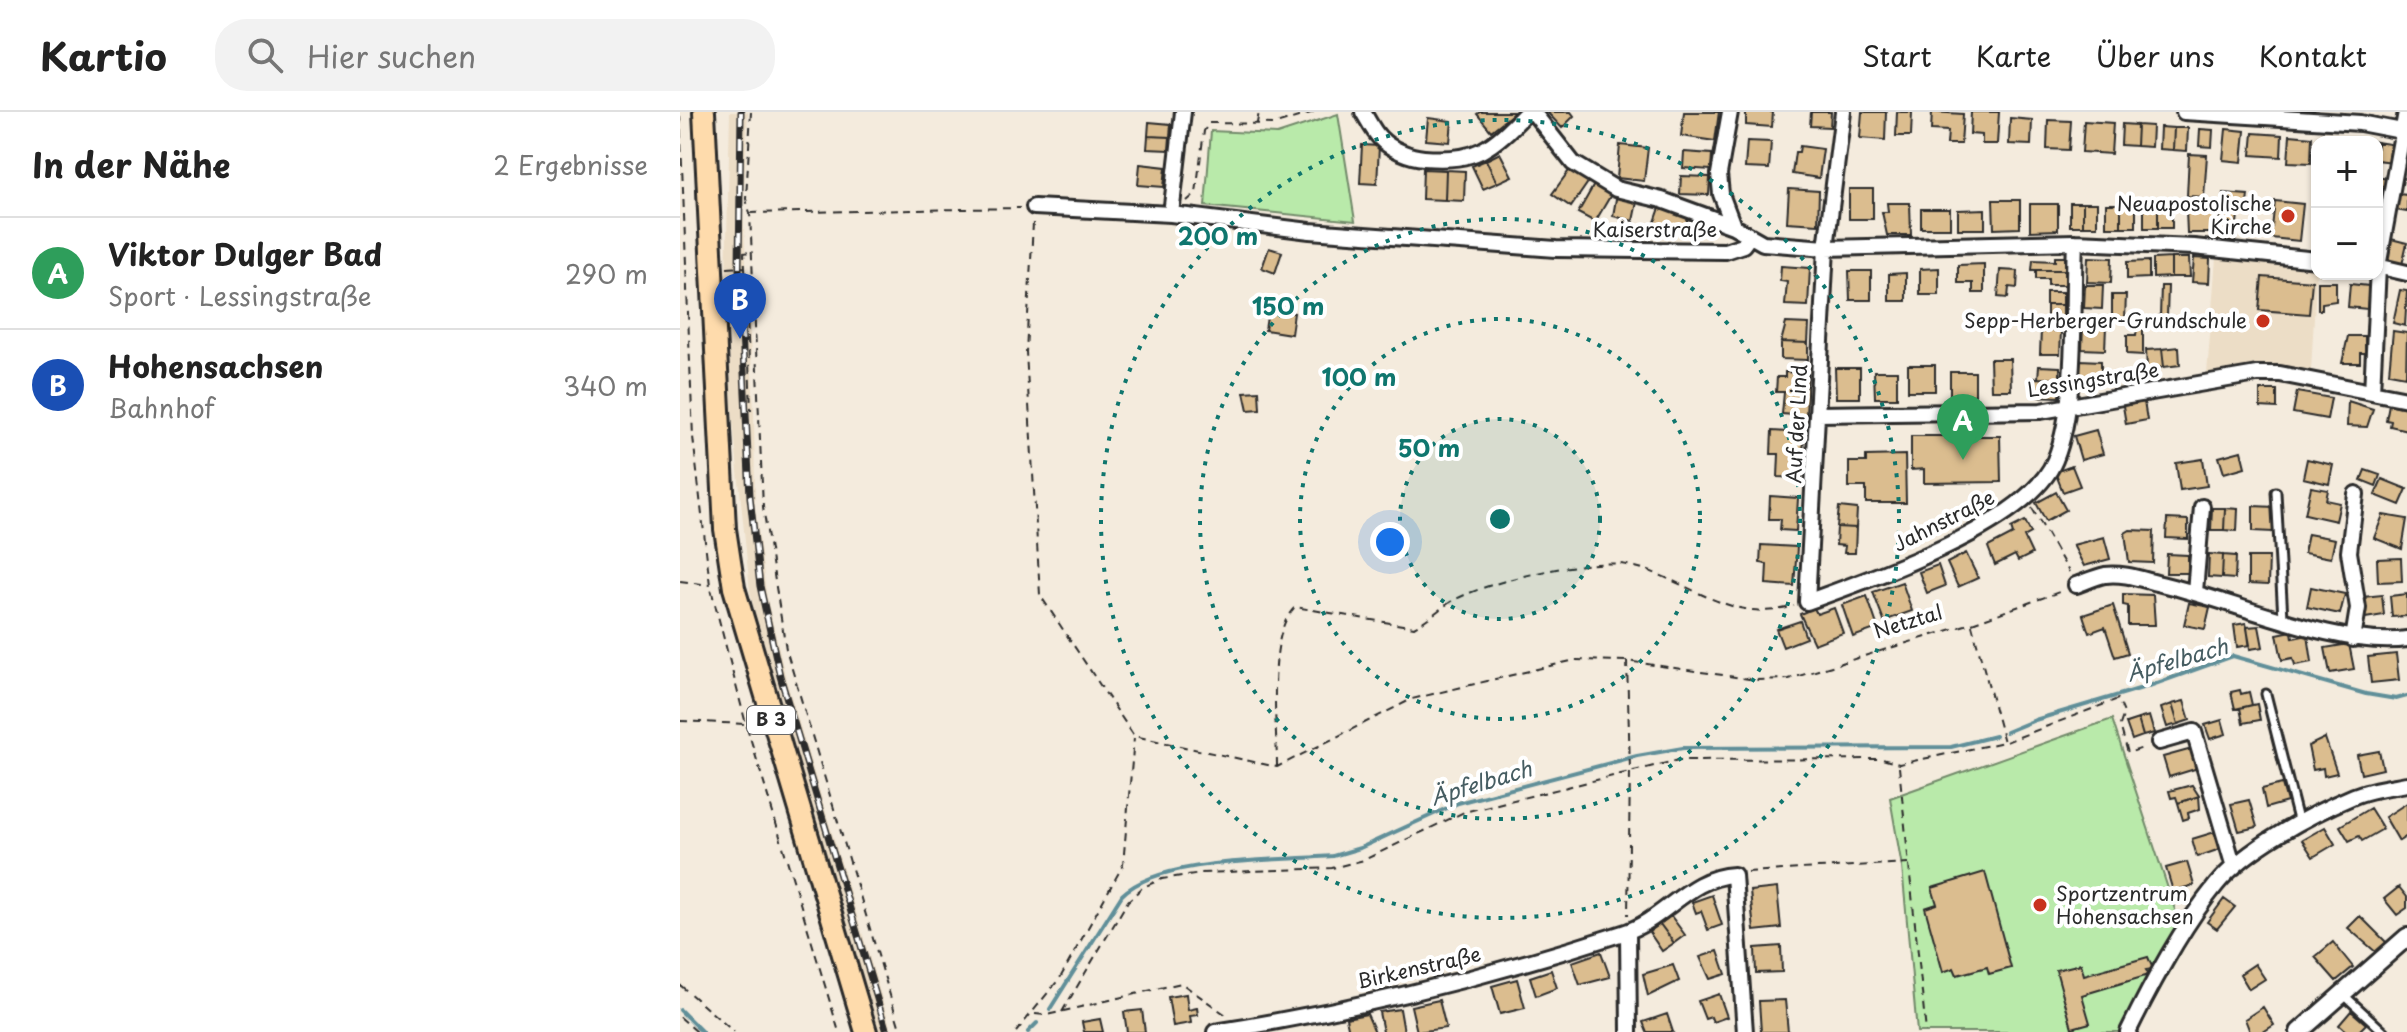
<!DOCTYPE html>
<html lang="de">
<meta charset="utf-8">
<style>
body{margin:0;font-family:"Playpen Sans",sans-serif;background:#f2f2f2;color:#222}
.controls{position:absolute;right:24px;top:24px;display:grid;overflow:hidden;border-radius:16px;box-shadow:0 2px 6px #0004}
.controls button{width:72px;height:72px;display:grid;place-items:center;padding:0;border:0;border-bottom:2px solid #e0e0e0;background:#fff;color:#222;font:40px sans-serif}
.you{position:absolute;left:710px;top:430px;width:28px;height:28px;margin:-20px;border:6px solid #fff;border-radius:50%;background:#1a73e8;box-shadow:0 0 0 12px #1a73e833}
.badge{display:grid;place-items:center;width:52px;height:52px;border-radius:50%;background:#c8321e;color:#fff;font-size:26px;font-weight:700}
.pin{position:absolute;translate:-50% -66px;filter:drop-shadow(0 2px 4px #0008)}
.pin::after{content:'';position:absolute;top:42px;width:28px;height:24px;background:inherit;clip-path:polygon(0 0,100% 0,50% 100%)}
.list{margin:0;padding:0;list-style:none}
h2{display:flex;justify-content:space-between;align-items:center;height:104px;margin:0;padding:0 32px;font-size:34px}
h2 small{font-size:26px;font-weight:400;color:#767676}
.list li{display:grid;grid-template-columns:52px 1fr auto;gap:24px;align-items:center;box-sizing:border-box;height:112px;padding:0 32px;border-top:2px solid #e0e0e0}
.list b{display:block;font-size:30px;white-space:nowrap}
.list p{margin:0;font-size:26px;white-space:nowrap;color:#767676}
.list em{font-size:26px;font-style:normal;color:#767676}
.icon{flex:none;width:44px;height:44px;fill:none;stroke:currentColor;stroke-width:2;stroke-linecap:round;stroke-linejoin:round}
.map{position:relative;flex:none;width:1727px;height:920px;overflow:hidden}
header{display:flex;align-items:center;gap:48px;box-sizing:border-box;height:112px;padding:0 40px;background:#fff;border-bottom:2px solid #e0e0e0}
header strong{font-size:38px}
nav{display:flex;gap:44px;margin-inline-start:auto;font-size:28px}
.search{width:560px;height:72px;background:#f2f2f2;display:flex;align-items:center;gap:20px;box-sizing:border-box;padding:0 28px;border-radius:32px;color:#767676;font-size:30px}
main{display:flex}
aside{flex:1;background:#fff}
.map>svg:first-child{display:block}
.built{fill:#ecddc6}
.green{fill:#b9eaaa;stroke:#728a6a;stroke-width:2}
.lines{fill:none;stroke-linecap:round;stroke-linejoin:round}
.stream{stroke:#608f99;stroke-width:4}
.building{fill:#dbbd8f;stroke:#2b2b2b;stroke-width:2}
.service-casing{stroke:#2b2b2b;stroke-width:13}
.minor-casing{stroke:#2b2b2b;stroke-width:20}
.tertiary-casing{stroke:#2b2b2b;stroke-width:22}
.primary-casing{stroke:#2b2b2b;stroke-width:26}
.path{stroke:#2b2b2b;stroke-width:2;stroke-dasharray:8 6;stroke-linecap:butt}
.service{stroke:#fff;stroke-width:7}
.minor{stroke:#fff;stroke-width:14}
.tertiary{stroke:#fff;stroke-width:16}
.primary{stroke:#fedbac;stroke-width:20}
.rail-casing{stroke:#2b2b2b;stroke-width:7}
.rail{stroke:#fff;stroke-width:4;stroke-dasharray:12;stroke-linecap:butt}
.ring{fill:none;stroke:#0f766e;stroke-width:4;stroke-dasharray:4 8}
.poi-dot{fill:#c8321e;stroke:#fff;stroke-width:3}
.labels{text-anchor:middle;stroke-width:8;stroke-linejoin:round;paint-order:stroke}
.shield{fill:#fff;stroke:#6b6b6b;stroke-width:2}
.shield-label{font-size:18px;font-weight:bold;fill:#2b2b2b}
.poi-label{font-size:20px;fill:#2b2b2b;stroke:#fff;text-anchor:end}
.street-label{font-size:20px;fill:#2b2b2b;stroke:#fff}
.water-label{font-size:22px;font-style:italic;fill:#465d62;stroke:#fff}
.centre{fill:#0f766e;stroke:#fff;stroke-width:4}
.ring-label{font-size:24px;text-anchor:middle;font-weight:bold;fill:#0f766e;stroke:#fff;stroke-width:8;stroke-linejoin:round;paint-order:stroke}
</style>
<header>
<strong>Kartio</strong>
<div class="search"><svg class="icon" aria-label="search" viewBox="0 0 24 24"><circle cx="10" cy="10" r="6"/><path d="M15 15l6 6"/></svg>Hier suchen</div>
<nav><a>Start</a><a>Karte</a><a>Über uns</a><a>Kontakt</a></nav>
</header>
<main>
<aside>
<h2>In der Nähe<small>2 Ergebnisse</small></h2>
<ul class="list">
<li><span class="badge" style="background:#2e9e5b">A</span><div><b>Viktor Dulger Bad</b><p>Sport · Lessingstraße</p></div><em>290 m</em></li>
<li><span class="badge" style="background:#1a4fb4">B</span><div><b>Hohensachsen</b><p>Bahnhof</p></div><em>340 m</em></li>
</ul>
</aside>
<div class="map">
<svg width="1727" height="920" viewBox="0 0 1727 920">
<rect width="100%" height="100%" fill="#f4ebdd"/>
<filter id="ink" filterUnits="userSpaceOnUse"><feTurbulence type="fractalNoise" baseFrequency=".0125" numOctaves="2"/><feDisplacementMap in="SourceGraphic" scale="16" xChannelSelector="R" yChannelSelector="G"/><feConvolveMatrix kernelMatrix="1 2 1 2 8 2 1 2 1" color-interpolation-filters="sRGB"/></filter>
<g filter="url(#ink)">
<path class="built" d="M50 0H68L63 96 74 298 75 395 87 487 107 571 212 920H195L82 536 70 479 52 299 46 169Z
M1536 145 1637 154 1631 258 1580 255 1527 262Z"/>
<path class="green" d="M658 2 675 109 525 94 531 19 597 22Z
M1432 607 1506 831 1456 920H1237L1222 755 1210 686Z"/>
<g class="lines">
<path class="stream" d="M1326 620 1355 608 1469 574 1553 544 1686 582 1716 587 1727 584
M370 897 442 783C481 745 597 749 653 744L680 736 778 691 957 644 1003 636 1271 635 1315 624
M0 898 22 920
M348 920 357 911"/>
</g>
<path class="building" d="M800 0H835L811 19 797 2Z
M867 0H891L894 4 882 16Z
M1004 0H1039L1035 29 1001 24Z
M1066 0H1093L1092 15 1066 13Z
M1131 0H1151L1150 15 1130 14Z
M1182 0H1206L1205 28 1180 26Z
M1217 0H1232L1231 24H1216Z
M1252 0 1283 2 1281 32H1267L1268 19 1251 18Z
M1291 0H1319L1317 32H1302V23L1290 22Z
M748 6 772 9 770 30 746 28Z
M1330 6 1352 8 1351 33 1329 32Z
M1368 8 1391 9 1389 38 1367 37Z
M1404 9 1433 11 1431 42 1402 40Z
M469 10 491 12 490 25 468 24Z
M1442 12 1457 13 1456 34 1441 33Z
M1457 13 1472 14 1471 35 1456 34Z
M1480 15 1494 16 1493 38 1479 37Z
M1494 16H1508L1507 39 1493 38Z
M1520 17 1533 18 1532 35 1519 34Z
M1546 17 1565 19 1562 50 1543 48Z
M1573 21 1602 23 1601 45 1571 43Z
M1610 23 1632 25 1631 51 1608 50Z
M468 24 490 25 489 38 467 37Z
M1684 28 1716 33 1713 50 1697 48V30Z
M1067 29 1091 30 1089 57 1065 56Z
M682 33 699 34 697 72 680 71Z
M940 33 968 36 964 69 937 66Z
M1120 34 1143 37 1139 66 1112 62 1115 40H1119Z
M1004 40 1032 42 1031 58 1003 56Z
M820 41 832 64 817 71 806 48Z
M1509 42 1527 43 1524 85 1507 84Z
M806 48 817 71 803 77 792 54Z
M460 52 486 55 484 75 458 73Z
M891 56 909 69 891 95 872 82Z
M743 57 766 58 765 88 742 87Z
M766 58 785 59 784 89 765 88Z
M1001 64 1030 65 1029 83 1000 82Z
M1697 65 1708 67 1705 87 1697 86Z
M915 71 932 81 915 110 898 101Z
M1109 77 1139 79 1138 112 1107 110Z
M1169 77H1193V107H1169Z
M937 81 958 85 953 109 933 104Z
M1543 81 1568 83 1566 101 1541 98Z
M1718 82 1727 83V100L1715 98Z
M1313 88H1340V116L1314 117Z
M1595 89 1623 92 1619 129 1582 125 1583 115 1592 116Z
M1207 91H1230L1231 123H1207L1202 100H1208Z
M1390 91H1403V114H1390Z
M1403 91H1417V114H1403Z
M1350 92H1378V118L1350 119Z
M1426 92H1441V115H1426Z
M1441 92H1456V115H1441Z
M981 93 1009 102 1003 122 974 113Z
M1464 93H1478V116H1464Z
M1478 93H1492V116H1478Z
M1241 97H1270V116H1241Z
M1305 97V117H1278V98Z
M1506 98H1534L1535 121H1507Z
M1540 102 1558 103 1555 130 1537 129Z
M1711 127 1727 131 1722 153 1705 149Z
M589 136 602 140 595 161 582 156Z
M1375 145H1385V158H1352L1353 148 1375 149Z
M1408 145 1432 146 1431 171 1407 170Z
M1491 146H1509L1510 165H1491Z
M1491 146V165L1473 166V147Z
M1514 146 1530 147 1529 171 1512 170Z
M1469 149V166L1447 167V150Z
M1304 152V181H1293V171H1278V153Z
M1101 154 1130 156 1128 194 1105 193 1107 170 1100 169Z
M1259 156V183H1240V157Z
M1320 158 1338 159 1337 176 1329 175 1328 186 1318 185Z
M1356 158H1385V173H1368V167H1356Z
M1169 159H1191V188H1170Z
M1226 161V189H1209V162Z
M1582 165 1632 169 1629 202 1579 198Z
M1638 170H1656V189L1642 191V198H1638Z
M1670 172 1689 174 1687 197 1668 195Z
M1405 173H1423L1422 197 1404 196Z
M1481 174H1488L1487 205H1480Z
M1720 178 1727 179 1725 214 1713 211Z
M1366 180H1383V193H1366Z
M1432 183H1446L1445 207H1432Z
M593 189 606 191 605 200 614 201 611 222 585 218 588 198H592Z
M1367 193H1383V208H1367Z
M1106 211 1129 212 1128 231 1101 230Z
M1403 213 1426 214 1425 238 1402 237Z
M1457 215H1463V243L1447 242V223H1456Z
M1361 218 1381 219 1380 242H1360Z
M1713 219 1727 221 1726 264 1709 261Z
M1668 224H1685V241H1680V251H1662Z
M1101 230 1128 231V248L1101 247Z
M1499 235 1500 253 1484 255 1482 237Z
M1482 237 1484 255 1467 257 1466 238Z
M1310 247H1330L1331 278H1311Z
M1400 248 1421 249V268L1399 267Z
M1228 253H1255V279H1228Z
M1359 254 1380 255V267L1358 266Z
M1155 256H1180V286H1156Z
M1194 259H1217V286H1195Z
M1105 260 1128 262 1126 304 1102 302 1104 280H1096L1097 265H1105Z
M1270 260H1295V283H1270Z
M1354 266 1380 267 1379 285 1353 284Z
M1580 278H1597V296L1580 295Z
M579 279 580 297 568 298 564 280Z
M1617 280 1651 286 1647 307 1613 301Z
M1668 289 1693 297 1687 315 1667 314Z
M1464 290 1467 308 1446 312 1443 294Z
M1709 292 1727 296V318L1710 314 1711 309 1706 308Z
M1279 315H1286V324H1320L1321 370 1244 371V357L1231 358V324H1279Z
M1416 318 1423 342 1401 348 1394 324Z
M1092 319 1124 321 1122 366 1098 365 1099 342H1091Z
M1561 339 1565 355 1544 361 1539 345Z
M1225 343 1226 391H1186V375H1169V350H1186V344Z
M1523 347 1527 374 1500 378 1496 351Z
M1627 347 1653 353 1649 372 1623 366Z
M1392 354 1400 374 1383 380 1375 360Z
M1685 358 1700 363 1696 374 1681 368Z
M1702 367 1727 377 1720 393 1695 383Z
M1631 375 1648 378 1646 388 1660 391 1656 409 1625 402Z
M1376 380 1386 398 1366 409 1356 391Z
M1090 384 1118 386 1116 419 1100 418 1101 407H1089Z
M1573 394 1595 395 1593 420 1573 419Z
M1159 395 1177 397 1176 416 1157 415Z
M1532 396H1545L1544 418H1531Z
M1545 396 1558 397 1557 419 1544 418Z
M1703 403 1727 407 1722 437 1694 426Z
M1487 407 1508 408V427L1486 426Z
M1345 409 1351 421 1344 425 1352 442 1338 449 1335 443 1315 453 1308 435 1333 422 1331 416Z
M1157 415 1176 416 1175 441H1164L1165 434 1156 433Z
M1450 418 1474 419 1473 451 1449 450 1445 421Z
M1628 422 1655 427 1651 446 1624 441Z
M1424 425 1430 447 1404 454 1393 433Z
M1081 433 1117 435 1114 474 1086 472 1087 452 1080 451Z
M1286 441 1298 466 1278 475 1267 451Z
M1487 442 1508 443V461H1486Z
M1529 442 1543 443 1542 466 1528 465Z
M1543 443 1556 444 1555 467 1542 466Z
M1568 445H1589L1588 473 1568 472Z
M1721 446 1722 469 1698 470 1697 447Z
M1258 453 1265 474 1247 481 1239 460Z
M1222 470 1232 499 1204 509 1193 480Z
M1631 475 1665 482 1660 502 1627 495Z
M1443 482 1473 483 1475 513H1448V494L1443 493Z
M1727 482V504L1712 505 1710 484Z
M1702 483 1704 503 1685 506 1683 485Z
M1187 484 1198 516 1173 525 1162 493Z
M1509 491 1530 495 1525 517 1504 513Z
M1433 493 1448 541 1435 545 1425 515 1409 521 1403 503Z
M1134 496 1137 502 1154 496 1163 521 1134 532 1120 502Z
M1120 509 1126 526 1103 535 1096 517Z
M1566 511 1570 533 1557 535 1554 513Z
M1579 514 1583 535 1570 537 1567 515Z
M1612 519 1613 526 1628 523 1632 550 1615 553 1613 546 1602 548 1597 522Z
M1669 532 1674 557 1650 561 1645 536Z
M1716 542 1719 568 1691 571 1688 545Z
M1560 578 1561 582 1569 580 1572 593 1555 597 1551 580Z
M1504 589 1510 608 1498 612 1492 592Z
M1492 592 1498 612 1487 615 1481 596Z
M1577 592 1580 608 1563 611 1560 596Z
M1469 604 1474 621 1463 624 1458 607Z
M1458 607 1463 624 1452 628 1446 611Z
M1542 608 1546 622 1530 627 1525 613Z
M1645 626 1657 661 1644 664 1643 656 1633 658 1628 634Z
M1512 637 1518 656 1489 665 1483 645Z
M1699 639 1703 657 1681 662 1677 643Z
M1602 672 1607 690 1586 696 1582 677Z
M1512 673 1519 684 1498 691 1496 685 1491 686 1489 679Z
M1519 684 1520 697 1508 701 1509 706 1503 708 1498 691Z
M1569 688 1577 715 1559 719 1551 692Z
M1727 691V724L1719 729 1705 705Z
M1690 696 1703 717 1682 729 1679 724 1669 729 1660 714Z
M1645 715 1655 732 1633 745 1622 728Z
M1535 720 1540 737 1517 745 1512 727Z
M1507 750 1514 773 1493 779 1486 756Z
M1305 760 1331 856 1309 862 1307 855 1277 863 1274 856 1263 860 1245 796 1257 792 1252 776Z
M1719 775 1727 785V796L1717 803 1704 787Z
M1097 776 1101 816 1074 819 1070 779Z
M1032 783 1042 813 1028 818 1021 799 1016 801 1012 790Z
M1544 787 1555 795 1537 817 1527 810Z
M991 804 1005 823 994 831 980 812Z
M1680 804 1708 832 1698 842 1668 816Z
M980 812 994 831 982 839 969 820Z
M1653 830 1673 855 1656 869 1635 845Z
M1101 834 1102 860 1076 861 1075 836Z
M1038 839 1046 862 1030 867 1020 845Z
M921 840 930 865 900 873 892 850Z
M1468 845 1473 857 1466 858 1469 863 1402 883 1410 911 1392 916 1376 858 1401 852 1404 863Z
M1575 852 1585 867 1569 877 1560 862Z
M993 853 999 869 968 884 963 862Z
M871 858 877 876 856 884 850 865Z
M837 867 845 896 820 902 812 874Z
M506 882 508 898 517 896 518 903 510 904 511 911 493 914 488 885Z
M1039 882 1047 905 1033 910 1031 905 1025 907 1018 889Z
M759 888 766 916 737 920 731 894Z
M1105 888 1108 920H1081L1079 889Z
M1583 895 1594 913 1583 920H1570L1565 907Z
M720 897 724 920H703L699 900Z
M462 898 465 920H447L444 900Z
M1671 899 1686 912 1678 920H1667L1659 913Z
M687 902 695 920H669L666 906Z
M987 902 993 920H967L963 910Z
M420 907 423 920H404L402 910Z"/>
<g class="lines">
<defs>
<path id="service" d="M1596 380 1603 506
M1586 582 1619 712
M1663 882 1704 920"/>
<path id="minor" d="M683 0C688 8 693 19 700 26 710 37 730 45 744 46 797 50 811 37 847 0
M853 0 893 51 936 77 982 88 1053 114
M1050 0 1039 62 1041 82 1053 114 1083 131 1146 136 1395 130 1514 135 1637 148
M1163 0 1146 136 1127 490C1191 466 1348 414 1375 348 1398 292 1392 192 1395 130
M1504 0 1680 11 1727 20
M354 95 491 102 630 119 876 137 1045 139 1063 133 1069 125
M491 102 503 0
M1697 154 1727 161
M1692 280 1698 155 1726 0
M1137 302 1361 299 1577 262H1600L1727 287
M1396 473C1405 470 1415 465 1425 463 1444 460 1466 469 1485 473 1554 489 1660 537 1727 527
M1515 480 1522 395
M1673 527 1678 496 1669 440 1676 382
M1479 630 1514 620 1554 755
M948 820 949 920
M535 920C673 898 811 864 943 821 985 808 1008 765 1054 763L1065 920
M1448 920C1472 871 1501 816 1536 773 1565 737 1631 702 1674 684 1690 677 1710 675 1727 672"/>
<path id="tertiary" d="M1619 920 1727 825"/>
<path id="primary" d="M24 0 45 417 54 476 186 920"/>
</defs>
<use href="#service" class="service-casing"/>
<use href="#minor" class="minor-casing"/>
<use href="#tertiary" class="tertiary-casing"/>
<use href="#primary" class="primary-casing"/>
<path class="path" d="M71 0 66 87 70 101 83 395 106 537 221 920
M0 4 13 325 30 473 66 612 159 920
M577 11 579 0
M507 89 516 81 524 19 529 11 596 12 634 0
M70 101 340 96
M353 111 346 240 360 483 454 624 597 655 732 587 895 548 947 549 1076 568 1109 567 1292 511 1382 479
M65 155 71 298
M47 156 65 155 64 141 69 140
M1352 396 1389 460
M0 469 29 473
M947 549 950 658 948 803
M0 609 65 612
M1326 630 1438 587 1444 601 1440 613 1448 641 1466 635
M597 654C597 614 586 523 615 495L734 515C747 508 757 499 769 491 802 470 909 445 947 453 1007 465 1049 514 1114 494
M1219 655 1246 920
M1067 760 1228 751
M0 873 54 920
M382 900 448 789 463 775 482 767 521 761 652 756 684 748 784 700 999 648 1202 647 1219 652 1324 630 1292 513
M355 902 367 903 501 871 546 903
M0 905 17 920
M336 920 380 866 443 753 454 626"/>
<use href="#service" class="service"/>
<use href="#minor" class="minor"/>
<use href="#tertiary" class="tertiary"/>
<use href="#primary" class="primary"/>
<defs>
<path id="rail" d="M61 0 59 156 70 385 80 474 100 564 207 920"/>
</defs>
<use href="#rail" class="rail-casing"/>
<use href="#rail" class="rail"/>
</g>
</g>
<circle cx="820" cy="407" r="100" fill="#0f766e" fill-opacity=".12"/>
<g class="ring">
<circle cx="820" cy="407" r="100"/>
<circle cx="820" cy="407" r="200"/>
<circle cx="820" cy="407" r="300"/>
<circle cx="820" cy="407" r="399"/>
</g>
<g class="poi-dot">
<circle cx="1608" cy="104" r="8"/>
<circle cx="1583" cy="209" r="8"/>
<circle cx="1360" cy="793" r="8"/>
</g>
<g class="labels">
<rect class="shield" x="67" y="594" width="48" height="28" rx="6"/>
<g class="shield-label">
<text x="91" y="614">B 3</text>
</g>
<g class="poi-label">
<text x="1592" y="99">Neuapostolische<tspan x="1592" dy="23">Kirche</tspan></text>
<text x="1567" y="216">Sepp-Herberger-Grundschule</text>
<text x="1376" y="789" text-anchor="start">Sportzentrum<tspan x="1376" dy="23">Hohensachsen</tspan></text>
</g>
<g class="street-label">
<text x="975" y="125">Kaiserstraße</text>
<text transform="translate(1413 268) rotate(-9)" y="7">Lessingstraße</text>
<text transform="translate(1117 312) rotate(-87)" y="7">Auf der Lind</text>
<text transform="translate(1264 409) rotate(-27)" y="7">Jahnstraße</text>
<text transform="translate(1228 510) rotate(-17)" y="7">Netztal</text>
<text transform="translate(739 856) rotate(-13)" y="7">Birkenstraße</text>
</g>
<g class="water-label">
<text transform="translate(1497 548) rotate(-16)" y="8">Äpfelbach</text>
<text transform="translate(801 671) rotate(-17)" y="8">Äpfelbach</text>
</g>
</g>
<circle cx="820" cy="407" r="12" class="centre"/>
<g class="ring-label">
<text x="538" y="133">200 m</text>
<text x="608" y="203">150 m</text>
<text x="679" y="274">100 m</text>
<text x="749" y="345">50 m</text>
</g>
</svg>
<div class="controls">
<button>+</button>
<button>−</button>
</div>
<div class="you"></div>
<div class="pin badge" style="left:1283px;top:348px;background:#2e9e5b">A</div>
<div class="pin badge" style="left:60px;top:227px;background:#1a4fb4">B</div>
</div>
</main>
